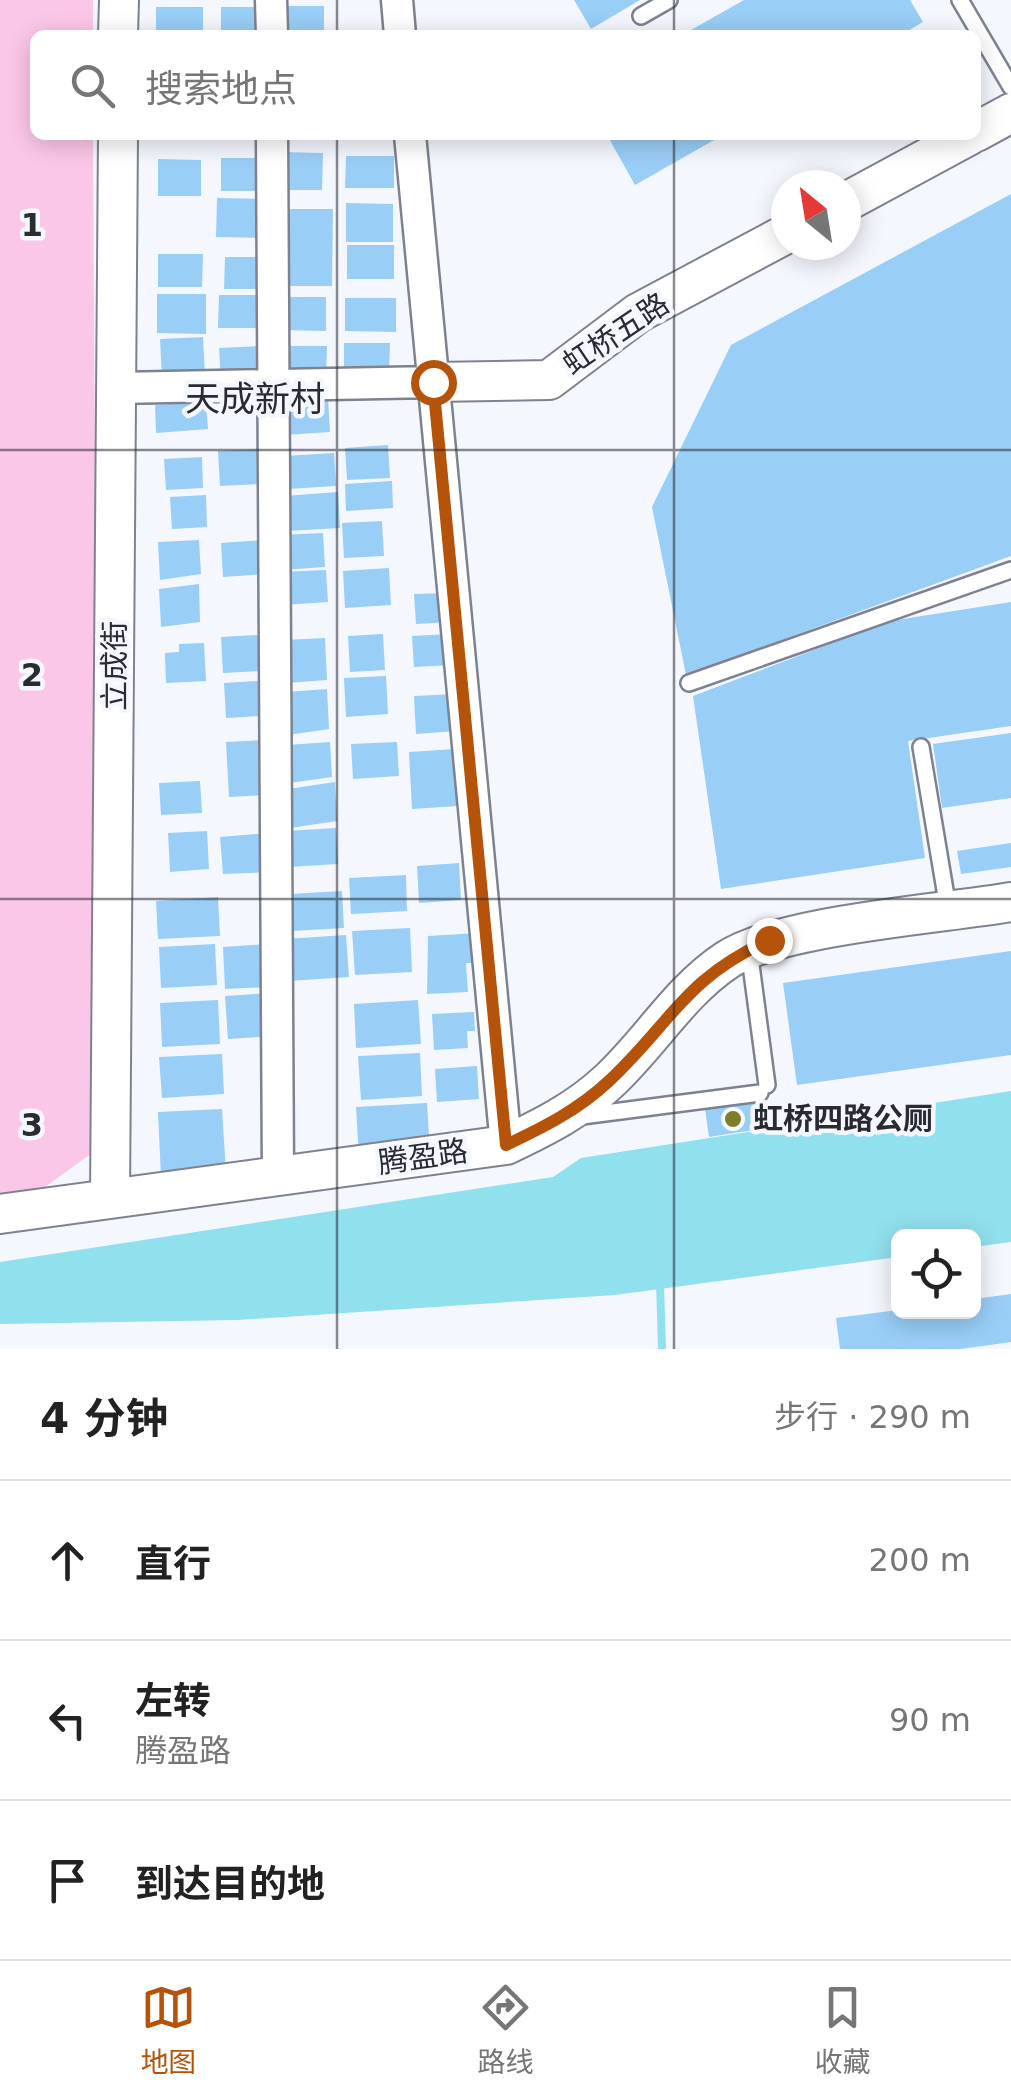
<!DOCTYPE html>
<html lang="zh">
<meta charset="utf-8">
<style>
body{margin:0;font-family:"DejaVu Sans","Noto Sans SC",sans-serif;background:#f2f2f2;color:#222}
.controls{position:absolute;right:30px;bottom:30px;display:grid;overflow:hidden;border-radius:15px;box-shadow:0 5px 25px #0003}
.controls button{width:90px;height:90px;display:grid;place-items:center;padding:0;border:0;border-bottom:2px solid #e0e0e0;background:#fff;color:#222;font:50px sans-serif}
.compass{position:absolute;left:771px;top:170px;width:90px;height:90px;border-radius:50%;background:#fff;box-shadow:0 5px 25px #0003;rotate:330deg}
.stop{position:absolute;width:30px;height:30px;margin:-22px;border:8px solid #b45309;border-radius:50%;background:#fff}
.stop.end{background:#b45309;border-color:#fff;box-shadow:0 2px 10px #0008}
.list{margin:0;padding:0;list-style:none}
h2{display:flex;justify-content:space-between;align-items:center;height:130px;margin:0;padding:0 40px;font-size:42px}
h2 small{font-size:32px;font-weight:400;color:#767676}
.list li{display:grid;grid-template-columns:65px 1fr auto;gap:30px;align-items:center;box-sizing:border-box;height:160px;padding:0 40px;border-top:2px solid #e0e0e0}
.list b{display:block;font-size:38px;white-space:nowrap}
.list p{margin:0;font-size:32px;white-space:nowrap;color:#767676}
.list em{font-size:32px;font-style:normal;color:#767676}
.icon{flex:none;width:55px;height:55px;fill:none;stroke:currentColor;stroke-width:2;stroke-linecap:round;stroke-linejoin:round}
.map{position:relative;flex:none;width:1011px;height:1349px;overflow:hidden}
.search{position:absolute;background:#fff;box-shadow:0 5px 25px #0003;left:30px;right:30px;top:30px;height:110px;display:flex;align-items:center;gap:25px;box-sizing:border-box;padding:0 35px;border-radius:15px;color:#767676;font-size:38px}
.sheet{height:610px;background:#fff}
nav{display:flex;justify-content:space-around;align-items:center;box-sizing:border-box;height:140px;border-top:2px solid #e0e0e0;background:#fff;font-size:28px;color:#767676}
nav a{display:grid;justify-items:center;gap:5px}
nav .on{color:#b45309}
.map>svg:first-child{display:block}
.green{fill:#fbc7e8}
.water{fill:#91e0ed}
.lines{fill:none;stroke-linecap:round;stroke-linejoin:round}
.stream{stroke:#91e0ed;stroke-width:8}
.building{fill:#99cef6}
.service-casing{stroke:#7e8290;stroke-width:20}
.minor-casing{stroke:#7e8290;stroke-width:35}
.tertiary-casing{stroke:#7e8290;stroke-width:42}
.service{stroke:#fff;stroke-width:15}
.minor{stroke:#fff;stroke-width:30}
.tertiary{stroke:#fff;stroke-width:38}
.route{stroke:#b45309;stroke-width:12}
.grid{fill:none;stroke:#292b31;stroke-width:2.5;stroke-opacity:0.55}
.poi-dot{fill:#7d7e27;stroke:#f5f7fe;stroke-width:4}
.labels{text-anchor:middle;stroke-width:9;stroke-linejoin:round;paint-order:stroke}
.street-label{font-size:30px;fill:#292b31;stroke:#f5f7fe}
.poi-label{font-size:30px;font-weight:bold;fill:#292b31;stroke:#f5f7fe;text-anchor:start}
.quarter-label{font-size:35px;fill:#292b31;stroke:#f5f7fe}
.grid-label{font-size:32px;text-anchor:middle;font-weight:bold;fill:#292b31;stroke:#f5f7fe;stroke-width:9;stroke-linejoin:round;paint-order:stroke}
</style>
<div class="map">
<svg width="1011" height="1349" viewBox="0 0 1011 1349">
<rect width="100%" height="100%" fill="#f5f7fe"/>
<path class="green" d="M0 0H93V35H35V135H93L99 1148 27 1200 0 1204Z"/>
<path class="water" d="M1011 1091V1242L974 1247V1236H898V1257L615 1295 238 1320 0 1324V1262L553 1177 581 1158Z"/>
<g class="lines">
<path class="stream" d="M660 1283 662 1349"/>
</g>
<path class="building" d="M574 0H640L591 29Z
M744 0H910L923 22 901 35H682Z
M279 6H324V35H279Z
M156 7H203V35H156Z
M221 7H264V35H221Z
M607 135H723L635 185Z
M283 152 323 153 322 190H283Z
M346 156H394V188H345Z
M221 158H263V191H221Z
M158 159 201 160V196H158Z
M1011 194V556L686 675 652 507 731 345Z
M217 198 263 199 262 238 216 237Z
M346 203 393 204V242H346Z
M284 209H333L332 286H283Z
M347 245H394V279H347Z
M158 254H203L202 287H158Z
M225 257H265V289H224Z
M157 294H206V334L157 333Z
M219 295H269V328H218Z
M283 297H326V331L282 330Z
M345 298H396V332L345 331Z
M203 337 205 375 162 377 160 339Z
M344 343H390L389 374H344Z
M262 346 263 377 221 380 219 348Z
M285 346H327L326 377H284Z
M328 397 330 432 284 435 283 400Z
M206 402 208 429 156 433 155 405Z
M388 445 390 478 347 480 345 448Z
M262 449 264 484 220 486 218 451Z
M334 453 336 486 287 489 285 456Z
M202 457 203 488 166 490 164 459Z
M392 481 393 508 346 511 345 484Z
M338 492 340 528 287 531 285 496Z
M206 495 207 527 172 529 170 497Z
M382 521 384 556 344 558 342 523Z
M323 533 325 567 282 570 280 535Z
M199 540 201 574 160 580 158 542Z
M264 540 266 574 223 577 221 543Z
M389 568 391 605 345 608 343 571Z
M326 570 328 602 283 605 281 572Z
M199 584 200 622 161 627 159 589Z
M449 593 450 622 416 624 414 594Z
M1011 602V726L908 741 925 858 721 889 693 696 890 621Z
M383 634 385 670 350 672 348 636Z
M450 634 452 665 414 667 412 636Z
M258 635 260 671 223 673 221 637Z
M325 638 327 680 287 683 285 640Z
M204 643 206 681 166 683 165 653 179 652V644Z
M386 676 388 714 346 717 344 678Z
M258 681 261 716 226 718 224 683Z
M327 689 329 729 288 735 286 692Z
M454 694 456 731 416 734 414 696Z
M1011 733V798L942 808 933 744Z
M265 740 268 795 229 797 226 742Z
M330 742 332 777 289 783 287 745Z
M397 742 399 776 353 779 351 744Z
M455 749 458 806 412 809 409 752Z
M200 781 202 813 161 815 159 783Z
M335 782 337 821 290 828 288 789Z
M336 828 338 864 288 867 286 831Z
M207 831 209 869 170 872 168 833Z
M270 833 273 872 223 874 220 837Z
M1011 843V867L961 874 957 851Z
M459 863 461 900 419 903 417 866Z
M406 875 407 911 351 914 349 878Z
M342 891 344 928 292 931 290 894Z
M218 897 220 936 158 939 156 901Z
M410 928 412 972 355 975 352 931Z
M478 933 480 963H466L468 992 427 994 428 936Z
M346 935 349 977 288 981 285 939Z
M215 944 217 985 161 988 159 947Z
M267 944 270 987 225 989 223 947Z
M1011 951V1055L797 1085 783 983Z
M271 993 273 1036 228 1039 225 996Z
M218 1000 220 1044 162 1047 160 1003Z
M418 1000 421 1044 356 1048 354 1004Z
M474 1012 475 1031H467L468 1048 434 1050 432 1014Z
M420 1053 422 1096 361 1100 358 1056Z
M222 1054 224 1094 162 1098 159 1057Z
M477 1066 479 1099 437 1102 435 1069Z
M756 1101 760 1129 709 1137 705 1109Z
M427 1103 430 1153 359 1157 356 1107Z
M222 1109 226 1173 161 1177 158 1112Z
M1011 1294V1342L961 1349H840L836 1318 898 1310 974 1312V1299Z"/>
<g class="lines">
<defs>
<path id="service" d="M960 0 1011 87
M641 16 669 0
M689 683 1011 570
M921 747 948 908
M749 950 767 1085
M582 1116 760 1093"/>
<path id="minor" d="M271 0 272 35
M397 0 400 35
M272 135 278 1177
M410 135 506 1145
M117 388 433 382"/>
<path id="tertiary" d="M118 35 119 0
M976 132 1011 113
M846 202 970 135
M433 382 549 380 638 313 786 234
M110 1197 118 135
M0 1214 506 1145C544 1127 578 1110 609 1081 651 1042 679 992 727 960 780 925 941 914 1011 902"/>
</defs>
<use href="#service" class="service-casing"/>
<use href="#minor" class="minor-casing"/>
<use href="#tertiary" class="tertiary-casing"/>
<use href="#service" class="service"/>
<use href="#minor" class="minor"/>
<use href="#tertiary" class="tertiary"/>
</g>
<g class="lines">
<path class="route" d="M433 382 506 1145C544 1127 578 1110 609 1081 672 1022 684 979 769 940"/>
</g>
<path class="grid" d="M337 0V35M674 0V35M337 135V1349M674 135V1349M0 450H1011M0 899H1011"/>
<circle class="poi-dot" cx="733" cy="1119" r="10"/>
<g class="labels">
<g class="street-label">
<text transform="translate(616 334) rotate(-34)" y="10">虹桥五路</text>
<text transform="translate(115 666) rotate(-90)" y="10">立成街</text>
<text transform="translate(423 1157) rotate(-8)" y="10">腾盈路</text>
</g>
<g class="poi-label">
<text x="753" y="1129">虹桥四路公厕</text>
</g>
<g class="quarter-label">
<text x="255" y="411">天成新村</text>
</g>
</g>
<g class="grid-label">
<text x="32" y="236">1</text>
<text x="32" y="686">2</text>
<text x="32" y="1136">3</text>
</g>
</svg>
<div class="controls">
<button><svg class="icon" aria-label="locate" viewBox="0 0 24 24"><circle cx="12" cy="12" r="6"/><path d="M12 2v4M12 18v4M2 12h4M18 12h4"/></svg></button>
</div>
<svg class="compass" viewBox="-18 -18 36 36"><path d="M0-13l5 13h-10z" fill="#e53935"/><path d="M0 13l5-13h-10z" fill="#767676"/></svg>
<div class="stop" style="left:433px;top:382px"></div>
<div class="stop end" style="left:769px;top:940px"></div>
<div class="search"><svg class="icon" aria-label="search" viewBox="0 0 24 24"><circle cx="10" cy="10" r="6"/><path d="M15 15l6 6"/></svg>搜索地点</div>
</div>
<section class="sheet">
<h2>4 分钟<small>步行 · 290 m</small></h2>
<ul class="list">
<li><svg class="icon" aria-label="ahead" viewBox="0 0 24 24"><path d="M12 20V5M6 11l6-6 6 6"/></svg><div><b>直行</b></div><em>200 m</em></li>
<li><svg class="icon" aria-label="left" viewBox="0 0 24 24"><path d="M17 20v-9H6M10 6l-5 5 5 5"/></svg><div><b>左转</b><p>腾盈路</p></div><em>90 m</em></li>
<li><svg class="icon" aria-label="arrive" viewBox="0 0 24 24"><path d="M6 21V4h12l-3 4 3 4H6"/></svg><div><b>到达目的地</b></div></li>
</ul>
</section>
<nav>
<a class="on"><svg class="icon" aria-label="map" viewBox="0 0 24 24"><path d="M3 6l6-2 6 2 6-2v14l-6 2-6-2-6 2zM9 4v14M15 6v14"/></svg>地图</a>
<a><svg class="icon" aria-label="directions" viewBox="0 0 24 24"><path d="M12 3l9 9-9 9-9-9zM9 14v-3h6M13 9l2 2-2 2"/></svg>路线</a>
<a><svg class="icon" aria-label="saved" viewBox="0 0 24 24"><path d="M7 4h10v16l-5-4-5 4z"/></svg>收藏</a>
</nav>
